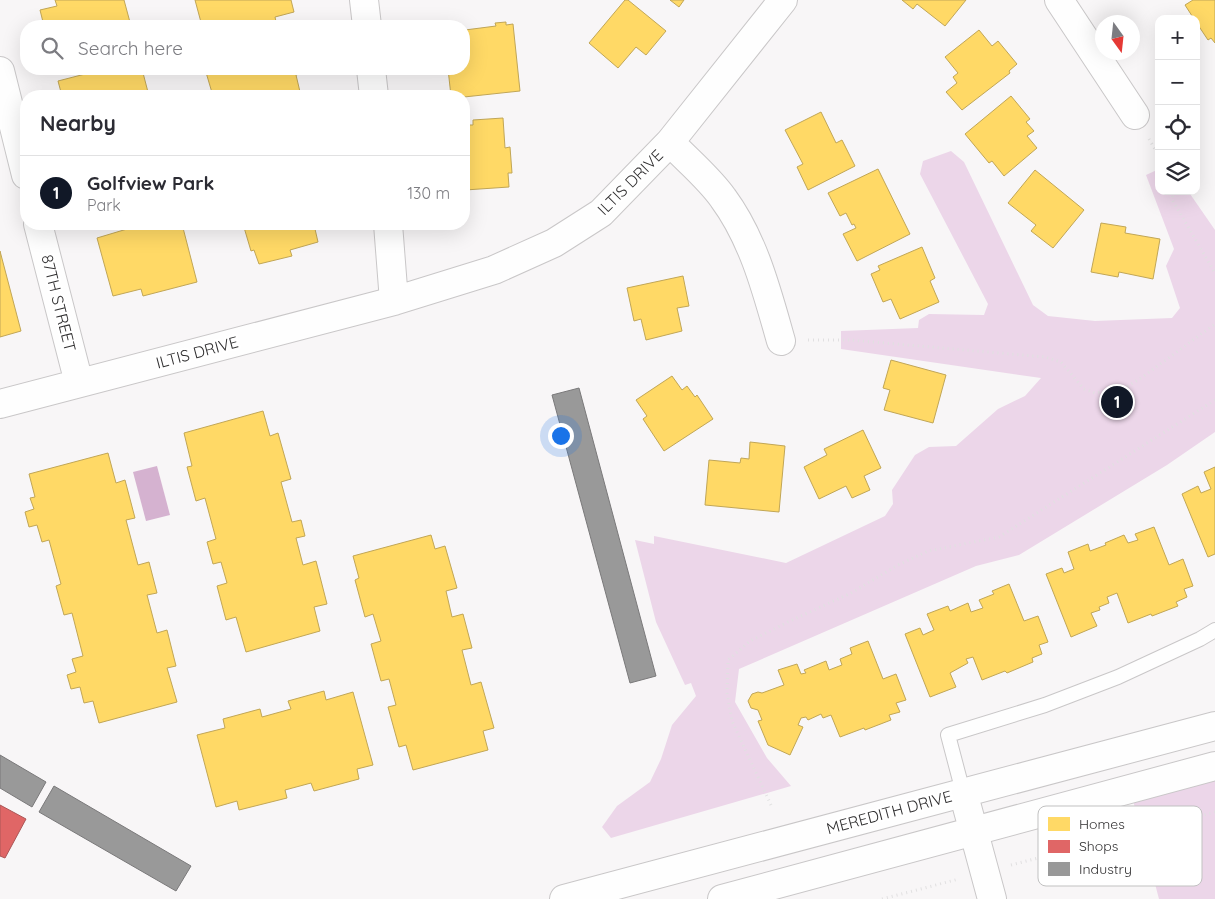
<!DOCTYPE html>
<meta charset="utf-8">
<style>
body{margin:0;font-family:Quicksand,sans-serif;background:#f7f7f7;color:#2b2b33}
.controls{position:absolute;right:15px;top:15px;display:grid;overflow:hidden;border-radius:10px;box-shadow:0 5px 20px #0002}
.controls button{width:45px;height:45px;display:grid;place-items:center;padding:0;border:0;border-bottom:1px solid #e1e1e2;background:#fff;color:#2b2b33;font:25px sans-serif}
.compass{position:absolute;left:1095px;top:15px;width:45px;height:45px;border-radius:50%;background:#fff;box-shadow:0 5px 20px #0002;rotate:165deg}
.you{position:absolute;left:560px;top:435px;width:18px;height:18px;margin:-12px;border:4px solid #fff;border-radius:50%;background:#1a73e8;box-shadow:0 0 0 8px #1a73e833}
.badge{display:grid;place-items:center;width:32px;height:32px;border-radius:50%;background:#111827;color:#fff;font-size:16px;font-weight:700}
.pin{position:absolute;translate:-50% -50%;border:2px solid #fff;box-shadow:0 1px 5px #0006}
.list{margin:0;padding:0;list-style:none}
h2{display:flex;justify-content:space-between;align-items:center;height:65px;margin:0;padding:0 20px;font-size:21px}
h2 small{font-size:16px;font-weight:400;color:#7c7c81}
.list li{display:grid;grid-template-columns:32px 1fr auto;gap:15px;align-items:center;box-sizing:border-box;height:75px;padding:0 20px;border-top:1px solid #e1e1e2}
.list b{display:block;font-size:19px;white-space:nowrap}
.list p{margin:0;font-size:16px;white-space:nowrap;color:#7c7c81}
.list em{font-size:16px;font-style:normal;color:#7c7c81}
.icon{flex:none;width:28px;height:28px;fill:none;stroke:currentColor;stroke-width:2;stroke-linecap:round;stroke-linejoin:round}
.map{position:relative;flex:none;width:1215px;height:899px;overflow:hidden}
.search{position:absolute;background:#fff;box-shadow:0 5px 20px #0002;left:20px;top:20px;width:450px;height:55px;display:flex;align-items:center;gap:12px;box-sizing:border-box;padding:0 18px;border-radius:20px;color:#7c7c81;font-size:19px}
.panel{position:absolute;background:#fff;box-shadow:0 5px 20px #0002;left:20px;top:90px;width:450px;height:140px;border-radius:20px}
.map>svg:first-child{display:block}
.green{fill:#ecd6e9}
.water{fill:#d5b2d0}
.homes{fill:#ffd966;stroke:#c1a656}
.shops{fill:#e06666;stroke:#ab5656}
.industry{fill:#999;stroke:#7a797a}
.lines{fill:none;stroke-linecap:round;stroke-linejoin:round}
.lane-casing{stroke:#c9c7c8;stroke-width:16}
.street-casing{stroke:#c9c7c8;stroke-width:30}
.secondary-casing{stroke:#c9c7c8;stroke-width:30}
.path{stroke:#e1e0e1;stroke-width:3;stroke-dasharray:1 4;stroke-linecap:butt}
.lane{stroke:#fefefe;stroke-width:14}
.street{stroke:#fefefe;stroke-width:28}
.secondary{stroke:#fefefe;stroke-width:28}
.labels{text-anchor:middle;stroke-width:5;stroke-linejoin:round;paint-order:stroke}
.street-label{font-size:16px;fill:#302f30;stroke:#fff}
.key{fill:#fff;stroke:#c1c1c1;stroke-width:1}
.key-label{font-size:14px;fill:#302f30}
</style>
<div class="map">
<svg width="1215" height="899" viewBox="0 0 1215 899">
<rect width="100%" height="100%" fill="#f8f6f7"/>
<path class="green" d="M951 151 964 162 1033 305 1048 316 1095 321 1172 318 1180 308 1166 266 1174 249 1146 175 1159 169V191H1188L1215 230V432L1167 465 1019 555 976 566 739 669 735 702 767 758 791 786 611 838 602 827 617 806 650 782 661 759 672 725 696 696 691 683 685 685 656 622 635 540 654 544V536L786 563 885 516 893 504 892 490 915 455 929 447 956 446 998 409 1025 396 1041 378 841 349V331L918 328 919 320 929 314 984 315 988 304 920 174 923 161Z
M1215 766V899H1159L1130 789Z"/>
<path class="water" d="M157 466 170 515 146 521 133 472Z"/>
<path class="homes" d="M55 0H124L131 26H44L40 10 57 6Z
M195 0H291L294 12 275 17 277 26H210L209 24 202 26Z
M625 0H628L666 31 646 55 636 47 618 68 589 43Z
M670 0H684L679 7Z
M902 0H966L945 26 917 4 913 9Z
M1193 0H1215V43L1211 38 1208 40 1196 22V19H1194L1185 5Z
M506 22V25L513 24 520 91 464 97 451 96 448 69H464V64L465 63 464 44H466L465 30 496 26 495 23Z
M979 30 992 46 998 41 1017 64 1009 71 1010 73 962 110 946 92 957 83 953 77 958 73 945 57Z
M88 69H142L149 96H62L58 81 89 73Z
M205 69H302L303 73 296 75 301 96H213Z
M1011 96 1030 119 1026 122 1034 131 1027 136 1037 148 1004 176 992 161 989 163 965 134Z
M821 112 836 143 842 140 855 166 808 190 797 167 803 164 785 130Z
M503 118 505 148 510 147 512 173H508L509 187 465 190 464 125H473V120Z
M878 169 910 234 857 261 843 234 856 228 854 224 852 225 846 213 840 216 828 193Z
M1035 170 1084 210 1053 248 1031 231 1036 225 1008 203Z
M1101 223 1126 227 1125 233 1160 239 1153 279 1119 272 1118 277 1091 272Z
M95 224H115L96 228Z
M125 224H182L197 282 143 296 141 289 113 296 97 238 127 229Z
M243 224H318L319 228 315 229 318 242 290 250 292 256 259 264 254 250 251 251Z
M922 247 935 278 930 281 939 302 900 319 891 299 883 302 871 274 880 270 878 266Z
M0 251 21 331 0 337Z
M683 276 689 306 677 308 682 331 646 340 641 319 634 321 627 288Z
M891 360 946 375 933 423 884 410 890 390 883 388Z
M672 376 682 390 687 386 695 397 697 395 713 419 664 451 643 419 647 416 636 400Z
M263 411 270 436 278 433 291 479 281 482 292 522 301 520 305 536 296 538 303 565 316 561 327 604 314 607 320 631 246 652 236 617 226 620 217 586 227 583 221 562 213 564 207 542 216 539 205 498 196 501 187 467 192 466 184 433Z
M863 430 881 468 864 476 870 490 852 498 846 486 819 499 804 467 827 455 824 449Z
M750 442 785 446 779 512 705 505 709 460 740 463 741 458 749 459Z
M108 453 116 483 125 480 135 518 126 520 138 565 149 562 157 593 147 595 157 633 167 630 176 666 167 668 177 702 99 723 93 701 84 703 80 687 71 689 67 675 76 672 72 659 83 656 72 613 64 615 56 586 61 584 49 540 42 542 37 525 29 527 25 512 34 509 30 498 35 497 29 474Z
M1215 467V554L1208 557 1182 494 1198 486 1201 493 1211 489 1204 472Z
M1154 527 1169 565 1183 559 1193 586 1184 589 1187 597 1176 602 1178 606 1152 616 1151 614 1128 623 1117 593 1107 597 1109 603 1099 607 1100 610 1091 613 1097 626 1071 637 1046 574 1062 568 1064 573 1074 569 1068 552 1088 544 1090 551 1106 545 1105 543 1124 535 1128 543 1138 540 1135 534Z
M431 535 435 549 445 546 457 588 446 591 452 617 463 614 472 648 462 650 471 685 481 682 494 728 483 731 488 750 413 770 406 745 399 747 388 707 396 705 389 679 381 681 371 644 381 641 373 614 365 617 355 580 359 578 353 556Z
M1009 584 1024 621 1038 616 1048 642 1039 645 1042 654 1032 658 1033 662 1007 673 1005 671 982 680 973 657 966 659 968 663 950 673 956 687 930 697 905 634 920 628 923 635 934 630 927 614 948 606 950 611 968 603 971 612 983 608 979 600 994 594 992 591Z
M868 641 883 679 896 674 906 700 896 703 900 712 889 715 891 720 865 730 864 728 840 737 831 715 823 718 821 714 808 720 806 717 801 718 798 725 803 727 790 755 768 745 758 721 762 720 758 710 751 708 748 701 752 694 758 692 762 693 784 685 778 670 797 664 801 674 806 673 804 670 826 661 829 670 842 665 840 659 852 654 850 648Z
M324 691 326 700 353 692 373 765 357 769 359 779 314 791 311 783 285 790 287 798 239 810 237 801 216 807 197 735 225 728 223 719 260 709 262 717 291 709 288 701Z"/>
<path class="shops" d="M0 805 26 819 5 858 0 856Z"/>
<path class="industry" d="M579 388 656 676 630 683 552 395Z
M0 755 46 782 32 807 0 788Z
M54 786 191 866 176 891 39 812Z"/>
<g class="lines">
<defs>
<path id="lane" d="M963 792 948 735 1045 705 1118 677 1200 639 1215 630"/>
<path id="street" d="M364 0 367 26
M1059 0 1135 115
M371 69 374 96
M0 71 26 175
M670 142C687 160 709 178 723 198 754 240 767 292 781 341
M38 224 79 383
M388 224 394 301
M0 404 394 301 494 270 554 243 601 213 670 142 783 0
M963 792 992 899"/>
<path id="secondary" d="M564 899 1215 726
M722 899 1215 766"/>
</defs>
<use href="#lane" class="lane-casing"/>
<use href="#street" class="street-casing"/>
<use href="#secondary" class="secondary-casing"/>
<path class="path" d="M1149 139 1159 156
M1172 191 1173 201 1215 273
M808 340H850L1045 357 1061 362 1084 389 1095 393 1123 389 1141 378 1215 324
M771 805 732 721 727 693 728 660 750 641 788 622 851 593 898 565 928 551 999 537 1215 400
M1011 865 1215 812
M882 899 959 879"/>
<use href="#lane" class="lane"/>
<use href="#street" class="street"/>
<use href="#secondary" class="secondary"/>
</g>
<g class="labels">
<g class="street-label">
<text transform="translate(630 182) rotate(-45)" y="6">ILTIS DRIVE</text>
<text transform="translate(59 303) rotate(76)" y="6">87TH STREET</text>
<text transform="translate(197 352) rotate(-15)" y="6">ILTIS DRIVE</text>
<text transform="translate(889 812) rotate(-15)" y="6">MEREDITH DRIVE</text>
</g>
</g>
<rect x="1038" y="806" width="164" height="80" rx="8" class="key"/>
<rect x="1048" y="817" width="22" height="14" fill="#ffd966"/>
<rect x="1048" y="840" width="22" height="13" fill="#e06666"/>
<rect x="1048" y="862" width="22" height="14" fill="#999"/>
<g class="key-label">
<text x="1079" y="829">Homes</text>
<text x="1079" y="851">Shops</text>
<text x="1079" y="874">Industry</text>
</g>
</svg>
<div class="controls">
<button>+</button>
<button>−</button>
<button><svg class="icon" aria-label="locate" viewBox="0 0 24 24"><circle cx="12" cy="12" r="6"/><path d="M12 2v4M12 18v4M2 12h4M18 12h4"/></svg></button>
<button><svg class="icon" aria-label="layers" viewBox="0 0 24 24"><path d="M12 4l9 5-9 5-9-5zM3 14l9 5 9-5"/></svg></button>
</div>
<svg class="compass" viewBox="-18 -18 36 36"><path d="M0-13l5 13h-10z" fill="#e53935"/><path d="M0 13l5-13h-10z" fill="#7c7c81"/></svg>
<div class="you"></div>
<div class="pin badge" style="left:1117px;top:402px">1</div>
<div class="search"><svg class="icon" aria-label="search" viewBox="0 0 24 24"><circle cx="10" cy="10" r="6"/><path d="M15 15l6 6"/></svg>Search here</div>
<section class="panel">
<h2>Nearby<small></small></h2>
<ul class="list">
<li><span class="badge">1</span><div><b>Golfview Park</b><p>Park</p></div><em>130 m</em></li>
</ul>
</section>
</div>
